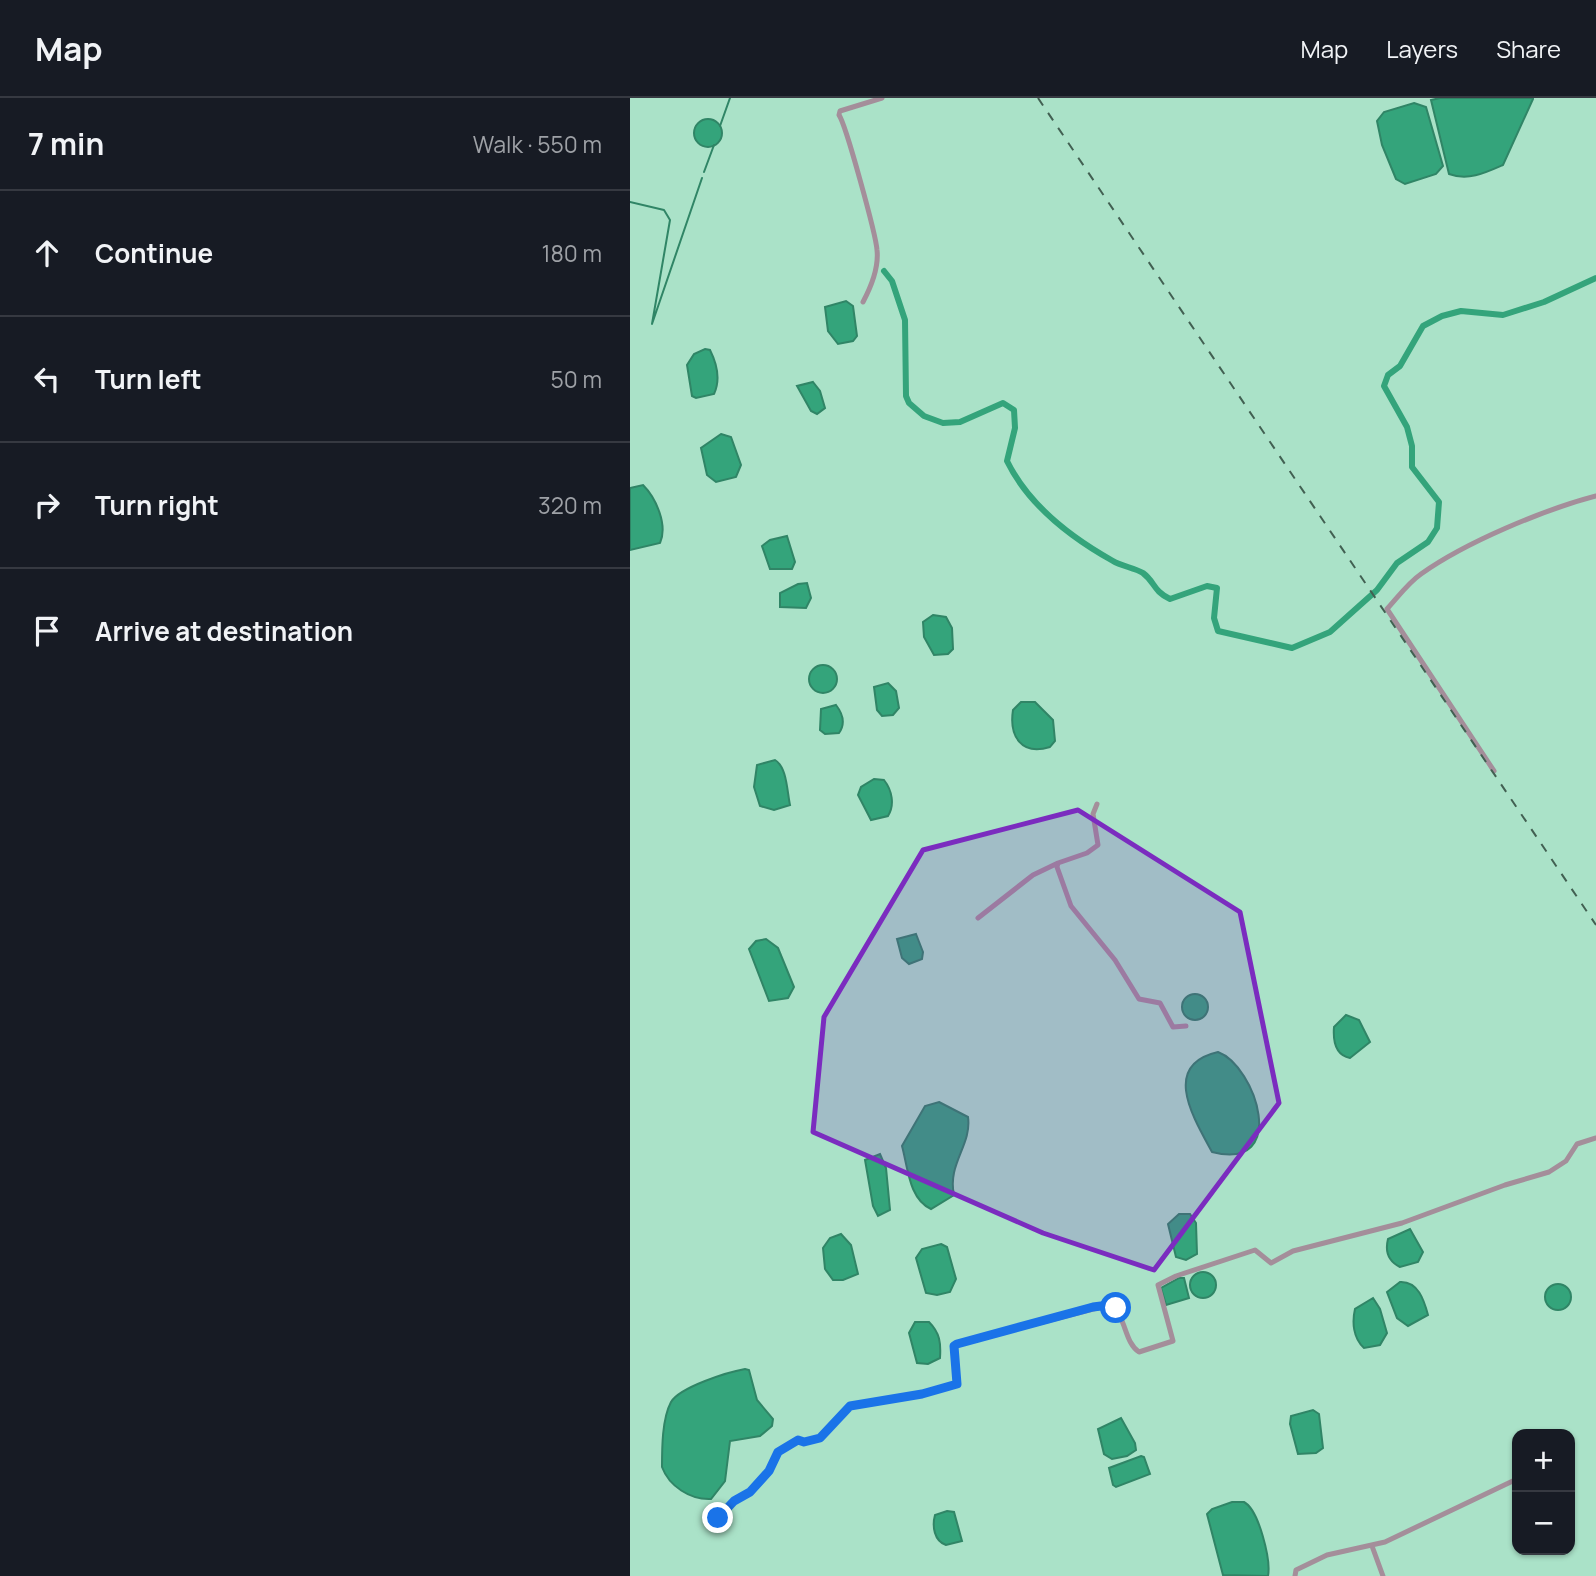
<!DOCTYPE html>
<meta charset="utf-8">
<style>
body{margin:0;font-family:Manrope,sans-serif;background:#242831;color:#f1f3f6}
.controls{position:absolute;right:21px;bottom:21px;display:grid;overflow:hidden;border-radius:14px;box-shadow:0 2px 5px #0004}
.controls button{width:63px;height:63px;display:grid;place-items:center;padding:0;border:0;border-bottom:2px solid #363941;background:#171b24;color:#f1f3f6;font:35px sans-serif}
.stop{position:absolute;width:21px;height:21px;margin:-16px;border:5px solid #1a73e8;border-radius:50%;background:#fff}
.stop.end{background:#1a73e8;border-color:#fff;box-shadow:0 2px 7px #0008}
.list{margin:0;padding:0;list-style:none}
h2{display:flex;justify-content:space-between;align-items:center;height:91px;margin:0;padding:0 28px;font-size:30px}
h2 small{font-size:23px;font-weight:400;color:#9ea1a6}
.list li{display:grid;grid-template-columns:46px 1fr auto;gap:21px;align-items:center;box-sizing:border-box;height:126px;padding:0 28px;border-top:2px solid #363941}
.list b{display:block;font-size:26px;white-space:nowrap}
.list em{font-size:23px;font-style:normal;color:#9ea1a6}
.icon{flex:none;width:38px;height:38px;fill:none;stroke:currentColor;stroke-width:2;stroke-linecap:round;stroke-linejoin:round}
.map{position:relative;flex:none;width:966px;height:1478px;overflow:hidden}
header{display:flex;align-items:center;gap:42px;box-sizing:border-box;height:98px;padding:0 35px;background:#171b24;border-bottom:2px solid #363941}
header strong{font-size:33px}
nav{display:flex;gap:38px;margin-inline-start:auto;font-size:24px}
main{display:flex}
aside{flex:1;background:#171b24}
.map>svg:first-child{display:block}
.water{fill:#34a47b;stroke:#308566;stroke-width:2}
.lines{fill:none;stroke-linecap:round;stroke-linejoin:round}
.stream{stroke:#308566;stroke-width:2}
.canal{stroke:#34a47b;stroke-width:6}
.street{stroke:#a48e9a;stroke-width:5}
.rail{stroke:#426052;stroke-width:2;stroke-dasharray:9 9;stroke-linecap:butt}
.route{stroke:#1a73e8;stroke-width:9}
.marked{fill:#7b2cbf;fill-opacity:0.2;stroke:#7b2cbf;stroke-width:5;stroke-linejoin:round}
</style>
<header>
<strong>Map</strong>
<nav><a>Map</a><a>Layers</a><a>Share</a></nav>
</header>
<main>
<aside>
<h2>7 min<small>Walk · 550 m</small></h2>
<ul class="list">
<li><svg class="icon" aria-label="ahead" viewBox="0 0 24 24"><path d="M12 20V5M6 11l6-6 6 6"/></svg><div><b>Continue</b></div><em>180 m</em></li>
<li><svg class="icon" aria-label="left" viewBox="0 0 24 24"><path d="M17 20v-9H6M10 6l-5 5 5 5"/></svg><div><b>Turn left</b></div><em>50 m</em></li>
<li><svg class="icon" aria-label="right" viewBox="0 0 24 24"><path d="M7 20v-9h11M14 6l5 5-5 5"/></svg><div><b>Turn right</b></div><em>320 m</em></li>
<li><svg class="icon" aria-label="arrive" viewBox="0 0 24 24"><path d="M6 21V4h12l-3 4 3 4H6"/></svg><div><b>Arrive at destination</b></div></li>
</ul>
</aside>
<div class="map">
<svg width="966" height="1478" viewBox="0 0 966 1478">
<rect width="100%" height="100%" fill="#aae2c8"/>
<path class="water" d="M810 0H903V1L873 67C855 75 838 83 819 76L801 2Z
M784 5 796 9 813 68 806 76 775 86 766 81 752 47 747 23 754 14Z
M64 35a14 14 0 1 1 28 0a14 14 0 1 1-28 0Z
M216 203 223 208 227 238 223 243 208 246 198 233 195 209Z
M75 251 80 252C87 266 91 281 84 296L66 300 62 298 57 267 64 256Z
M183 284 190 293 195 310 187 316 181 313 167 288Z
M91 336 101 339 111 367 106 379 86 384 77 377 71 350Z
M13 387C26 400 38 427 30 445L0 452V390Z
M157 438 165 464 162 471H140L132 448 140 442Z
M177 485 181 500 176 510 150 509V495L168 486Z
M303 517 316 519 322 530 323 551 318 556 304 557 294 539 293 524Z
M179 581a14 14 0 1 1 28 0a14 14 0 1 1-28 0Z
M258 585 266 593 269 610 263 617 252 618 247 612 244 589Z
M391 604H405L423 622 425 643 420 649C391 658 379 638 383 612Z
M206 607C213 616 216 625 209 635L195 636 190 632 191 611Z
M145 662C157 669 157 693 160 707L144 712 130 708 124 689 127 667Z
M244 681 254 682C262 692 265 707 258 718L241 722 228 697 231 689Z
M286 836 293 854 292 861 279 866 272 860 267 841Z
M136 841 148 850 164 889 158 900 139 903 119 851 126 843Z
M552 909a13 13 0 1 1 26 0a13 13 0 1 1-26 0Z
M716 917 729 922 740 944 720 960C705 957 703 942 704 929Z
M588 954C626 968 660 1074 582 1054 563 1019 531 967 588 954Z
M309 1004 338 1019C342 1047 317 1066 324 1097L301 1111C279 1101 278 1070 272 1048L295 1008Z
M250 1056 256 1070 260 1112 248 1118 243 1108 235 1062Z
M549 1116H560L566 1125 567 1156 556 1162 546 1159 538 1126Z
M780 1131 793 1154 788 1164 770 1169C758 1163 755 1153 758 1141Z
M211 1136 221 1147 228 1176 213 1182H203L195 1171 193 1150 200 1140Z
M311 1146 317 1149 326 1181 320 1194 307 1197 296 1195 286 1160 292 1151Z
M560 1187a13 13 0 1 1 26 0a13 13 0 1 1-26 0Z
M549 1180H554L559 1200 536 1207 531 1190Z
M770 1184C788 1183 794 1202 798 1217L778 1228 767 1220 757 1194Z
M915 1199a13 13 0 1 1 26 0a13 13 0 1 1-26 0Z
M743 1200 750 1211 757 1235 750 1247 734 1250C723 1240 722 1224 725 1211Z
M285 1224H299C310 1235 311 1245 310 1260L298 1266 287 1265 279 1235Z
M115 1271 119 1272 127 1302 143 1321 142 1328 130 1338 100 1343 95 1383 81 1401C60 1402 39 1388 32 1369 32 1350 32 1321 41 1304 50 1289 98 1274 115 1271Z
M683 1312 689 1316 693 1350 686 1355 668 1356 660 1326 661 1318Z
M491 1320 505 1345 506 1352 497 1358 482 1361 474 1356 468 1331Z
M511 1358 514 1359 520 1376 486 1389 483 1387 479 1370Z
M602 1404H614C629 1412 641 1462 638 1478L593 1477 577 1416 582 1411Z
M317 1413 324 1414 332 1443 316 1447C304 1443 302 1428 305 1417Z"/>
<g class="lines">
<path class="stream" d="M90 28 100 0
M74 74 84 47
M0 104 34 112 40 122 22 226 72 80"/>
<path class="canal" d="M254 173 262 183 275 222 276 298 279 305 294 318 313 325 330 324 373 305 384 312 385 330 377 363C399 408 440 439 483 463 491 468 505 470 513 475 525 484 523 493 540 501L577 488 587 490 584 520 588 533 662 550 700 534 747 492 767 465 798 444 807 430 809 404 782 369V348L777 329 754 288 758 277 770 268 793 228 812 218 831 213 873 217 914 204 966 180"/>
<path class="street" d="M233 204C241 189 249 170 247 152 246 137 216 27 209 17L210 13 252 0
M864 673 757 511C768 499 778 485 791 476 836 444 913 412 966 398
M467 706 463 716 468 747 457 755 428 765 427 769 441 808 485 862 509 901 530 905 543 929 556 928
M348 820 403 777 428 765
M88 1420 104 1403 120 1394 139 1373 148 1354 168 1342 175 1344 190 1340 220 1308 292 1296 327 1286 324 1248 327 1246 479 1207C497 1217 493 1243 509 1254L543 1243 528 1187 546 1178 625 1152 641 1165 663 1153 772 1125 875 1087 919 1074 936 1063 947 1046 966 1040
M742 1448 753 1478
M665 1478 666 1472 697 1457 755 1444 887 1381"/>
<path class="rail" d="M408 0 966 827"/>
</g>
<g class="lines">
<path class="route" d="M88 1420 104 1403 120 1394 139 1373 148 1354 168 1342 174 1344 190 1340 220 1308 292 1296 327 1286 324 1248 327 1246 463 1209 479 1207 486 1210"/>
</g>
<path class="marked" d="M448 712 610 814 649 1005 524 1172 413 1135 183 1034 194 919 293 752Z"/>
</svg>
<div class="controls">
<button>+</button>
<button>−</button>
</div>
<div class="stop" style="left:486px;top:1210px"></div>
<div class="stop end" style="left:88px;top:1420px"></div>
</div>
</main>
